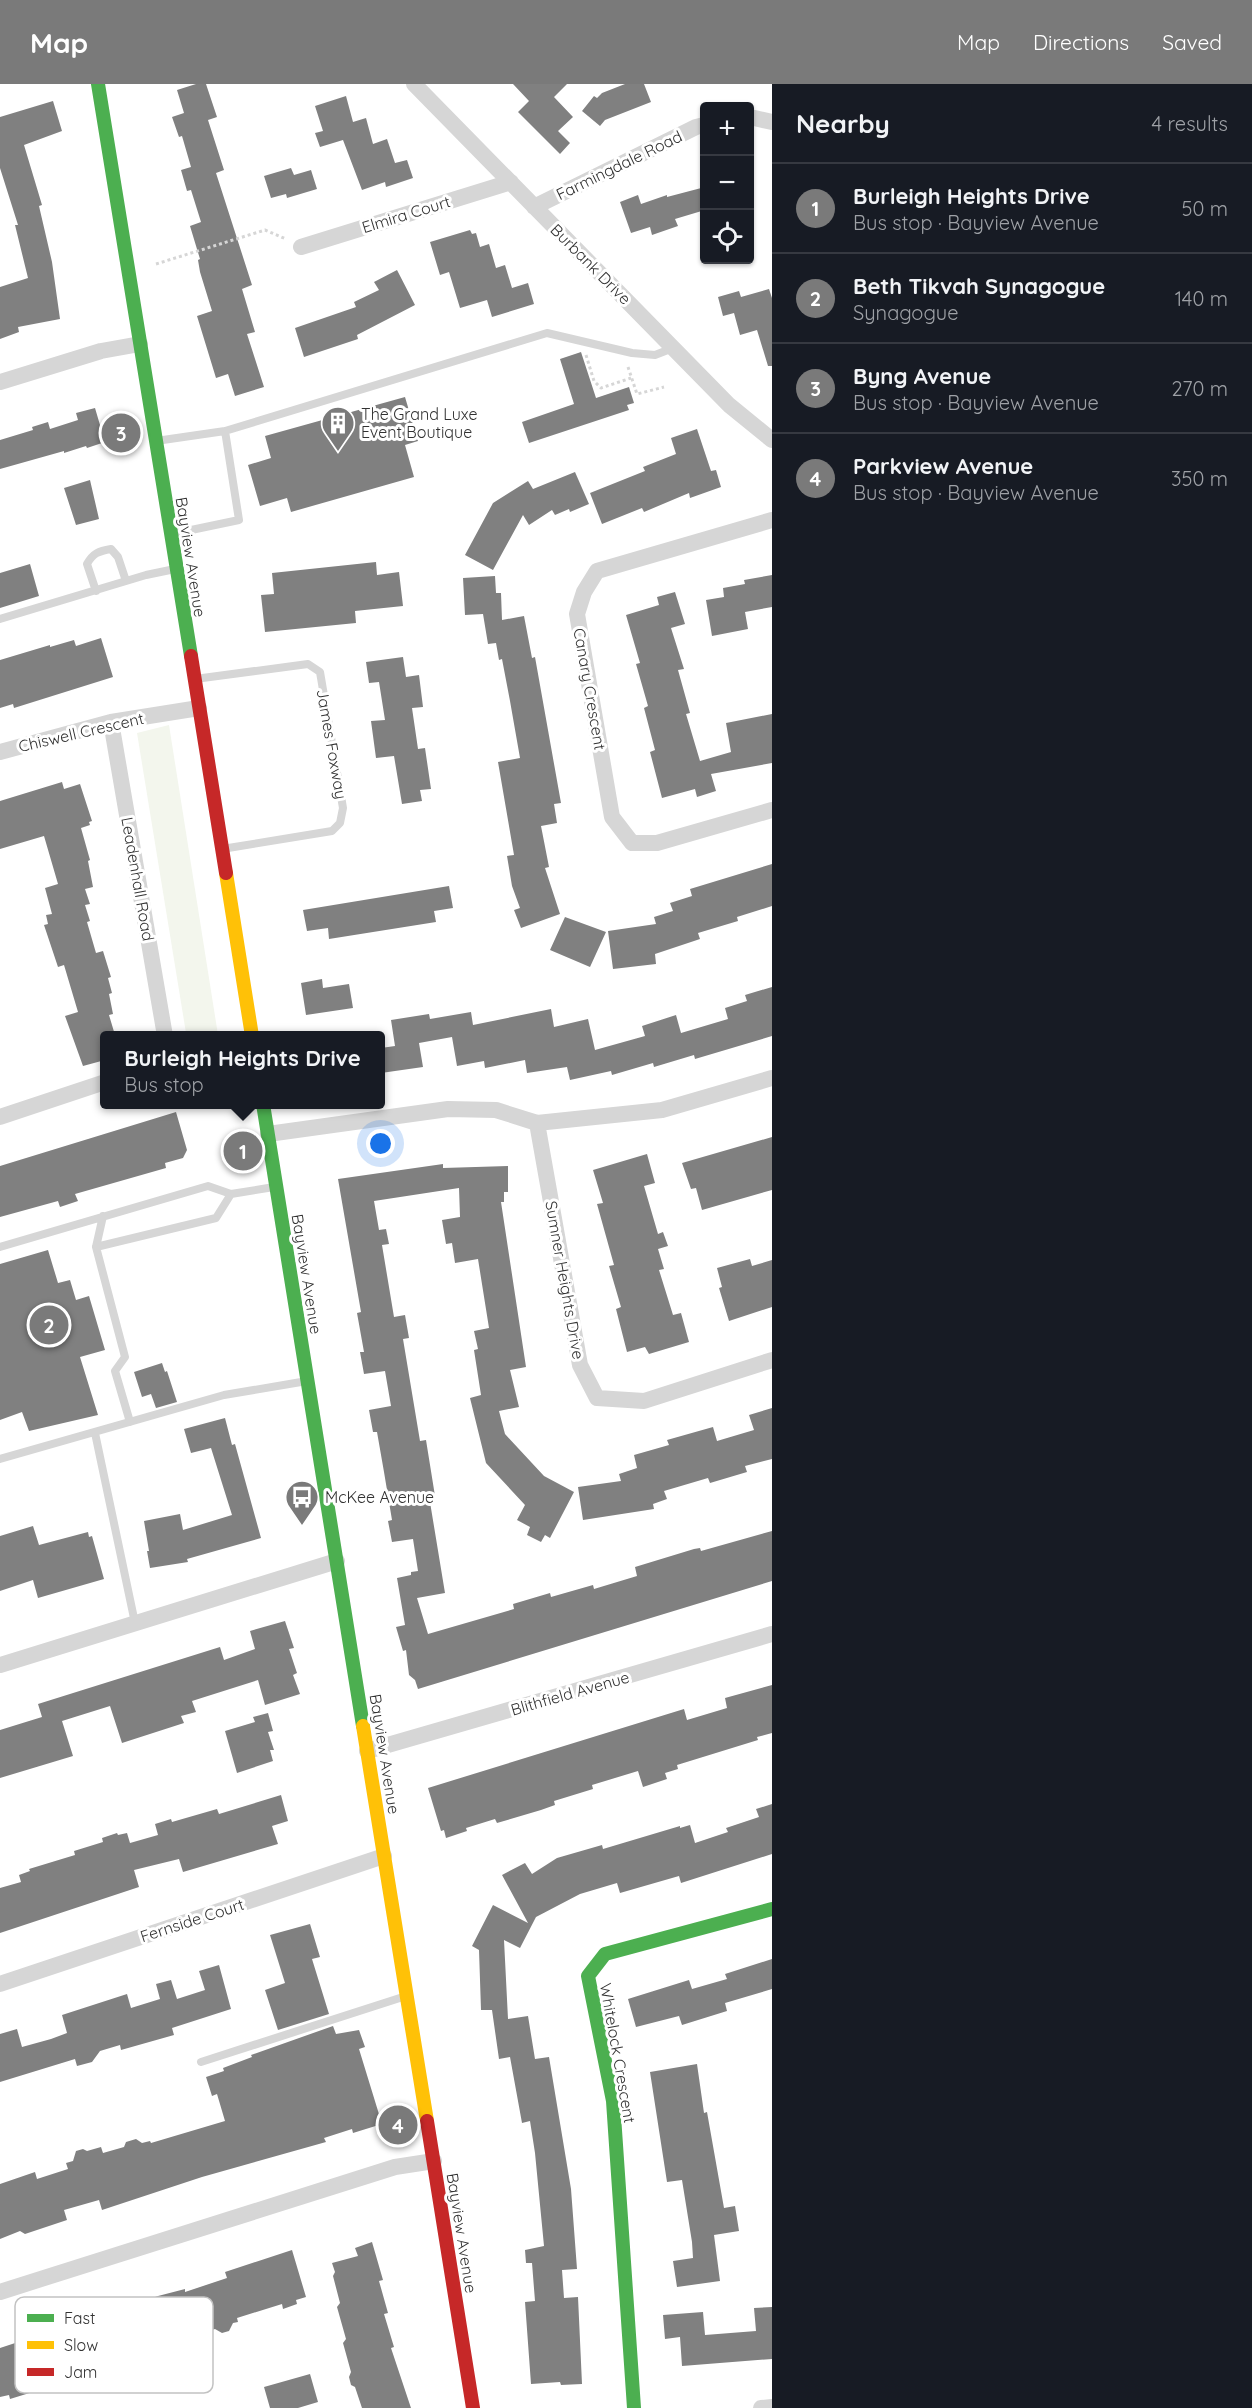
<!DOCTYPE html>
<meta charset="utf-8">
<style>
body{margin:0;font-family:Quicksand,sans-serif;background:#242831;color:#f1f3f6}
.controls{position:absolute;right:18px;top:18px;display:grid;overflow:hidden;border-radius:6px;box-shadow:0 2px 4px #0004}
.controls button{width:54px;height:54px;display:grid;place-items:center;padding:0;border:0;border-bottom:2px solid #363941;background:#171b24;color:#f1f3f6;font:30px sans-serif}
.you{position:absolute;left:381px;top:1060px;width:21px;height:21px;margin:-15px;border:4px solid #fff;border-radius:50%;background:#1a73e8;box-shadow:0 0 0 9px #1a73e833}
.badge{display:grid;place-items:center;width:39px;height:39px;border-radius:50%;background:#7a7a7a;color:#fff;font-size:20px;font-weight:700}
.pin{position:absolute;translate:-50% -50%;border:3px solid #fff;box-shadow:0 2px 6px #0006}
.popup{position:absolute;left:100px;top:947px;width:285px;height:78px;box-sizing:border-box;display:grid;place-content:center;border-radius:6px;background:#171b24;filter:drop-shadow(0 2px 4px #0005);font-size:20px;white-space:nowrap;color:#9ea1a6}
.popup b{font-size:22px;color:#f1f3f6}
.popup::after{content:'';position:absolute;left:50%;top:100%;margin-left:-12px;border:12px solid transparent;border-top-color:#171b24}
.list{margin:0;padding:0;list-style:none}
h2{display:flex;justify-content:space-between;align-items:center;height:78px;margin:0;padding:0 24px;font-size:26px}
h2 small{font-size:20px;font-weight:400;color:#9ea1a6}
.list li{display:grid;grid-template-columns:39px 1fr auto;gap:18px;align-items:center;box-sizing:border-box;height:90px;padding:0 24px;border-top:2px solid #363941}
.list b{display:block;font-size:22px;white-space:nowrap}
.list p{margin:0;font-size:20px;white-space:nowrap;color:#9ea1a6}
.list em{font-size:20px;font-style:normal;color:#9ea1a6}
.icon{flex:none;width:33px;height:33px;fill:none;stroke:currentColor;stroke-width:2;stroke-linecap:round;stroke-linejoin:round}
.map{position:relative;flex:none;width:772px;height:2324px;overflow:hidden}
header{display:flex;align-items:center;gap:36px;box-sizing:border-box;height:84px;padding:0 30px;background:#7a7a7a;color:#fff}
header strong{font-size:28px}
nav{display:flex;gap:33px;margin-inline-start:auto;font-size:21px}
main{display:flex}
aside{flex:1;background:#171b24}
.map>svg:first-child{display:block}
.green{fill:#f3f6ed}
.building{fill:#808080}
.lines{fill:none;stroke-linecap:round;stroke-linejoin:round}
.path{stroke:#d6d6d6;stroke-width:3;stroke-dasharray:3 3;stroke-linecap:butt}
.lane{stroke:#d6d6d6;stroke-width:8}
.street{stroke:#d6d6d6;stroke-width:16}
.fast{stroke:#4caf50;stroke-width:14}
.slow{stroke:#ffc107;stroke-width:14}
.jam{stroke:#c62828;stroke-width:14}
.labels{text-anchor:middle;stroke-width:6;stroke-linejoin:round;paint-order:stroke}
.street-label{font-size:16px;fill:#323232;stroke:#fff}
.poi-label{font-size:16px;fill:#323232;stroke:#fff;text-anchor:start}
.key{fill:#fff;stroke:#c2c2c2;stroke-width:1.5}
.key-label{font-size:16px;fill:#323232}
</style>
<header>
<strong>Map</strong>
<nav><a>Map</a><a>Directions</a><a>Saved</a></nav>
</header>
<main>
<div class="map">
<svg width="772" height="2324" viewBox="0 0 772 2324">
<rect width="100%" height="100%" fill="#fff"/>
<path class="green" d="M169 641 218 951H188L186 949 137 649Z"/>
<path class="building" d="M196 0H206L217 33 208 36 224 86 216 89 252 201 242 205 255 248 247 250 264 303 235 312 228 290 216 294 197 232 212 227 200 188 198 176 200 175 190 142 201 138 191 106 187 107 181 86 191 83 182 52 179 53 172 33 184 29 177 6Z
M513 0H567L554 13 573 33 558 47 570 59 560 70 518 28 529 17Z
M625 0H644L651 18 605 36 600 42 582 27 594 12 597 14 602 9Z
M346 12 353 38 366 34 373 60 387 55 395 79 407 76 413 94 386 103 385 98 362 106 343 56 320 63 315 49 323 47 315 22Z
M53 17 62 47 24 61 42 121 39 122 52 178 60 235 18 243 19 248 0 255V203L28 194 15 141H18L0 84V33Z
M291 84 294 91 311 86 317 105 287 114 286 110 271 114 264 92Z
M705 103V126L675 135 678 142 652 151 650 143 631 149 620 118 638 111 641 120 667 111V113Z
M470 146 472 150 476 149 480 163 489 160 496 184 505 181 512 204 528 199 534 220 492 233 487 216 460 224 449 188 440 191 430 158Z
M397 186 415 221 357 251 358 255 304 273 295 244 356 223 354 218 379 206 374 198Z
M769 205 772 214V282H768L757 246 740 251 734 229 723 232 718 213 739 207 741 213Z
M581 268 596 314 629 303 634 319 627 321 629 326 529 359 522 338 574 320 560 275Z
M405 313 418 357 405 361 414 393 291 428 287 414 260 422 248 381 271 374 265 352Z
M95 324 105 358 87 364 86 362 64 369V367L0 385V356L33 346 32 343 48 338 50 345 78 336 76 329Z
M697 345 711 387 716 386 721 403 690 414 689 409 644 428 642 424 602 440 590 409 645 387 643 383 676 370 671 354Z
M575 388 589 420 570 428 569 425 555 431 552 426 529 441 523 431 493 486 465 471 493 419 528 397 533 405Z
M90 396 99 435 76 441 64 404Z
M376 478 377 491 399 488 403 522 355 527 356 539 265 548 261 511 274 510 272 489Z
M30 480 39 512 0 524V489Z
M772 491V523L745 528 748 545 712 552 706 516 724 513 723 504 745 500 744 496Z
M495 492 496 509H501L502 536 524 532 532 574 535 573 561 719 554 720 557 739 541 742 549 783 545 784 560 830 521 844 514 826 520 824 512 802 507 772 514 771 498 678 520 674 510 617 502 575 499 576 496 559 488 560 483 530 465 531 463 494Z
M675 508 685 540 671 544 684 585 678 586 690 629 686 630 700 677 731 668 726 639 772 630V679L711 690 716 707 697 713 695 705 662 714 650 668 655 666 644 624 648 622 636 580 640 579 626 531 659 521 657 513Z
M101 554 113 593 14 624 13 620 0 624V576L50 561V563L74 556 76 562Z
M403 573 406 593 419 591 423 623 412 624 418 665 425 664 431 705 420 706 422 717 402 720 394 672 376 674 371 637 385 636 379 598 369 599 366 578Z
M62 698 64 705 80 700 92 737 89 738 90 741 81 744 90 776 88 777 93 803 85 805 90 820 85 821 90 837 87 838 96 869 103 867 111 893 108 894 112 909 109 910 113 930 109 931 115 951H105V976L83 982 65 932 78 928 64 881 58 883 44 841 48 840 46 831 52 830 45 804 58 800 44 752 0 765V717Z
M772 780V822L737 833 738 837 698 849 700 855 655 870 656 880 613 885 608 847 656 840 654 833 673 827 670 819 692 812 690 805Z
M449 802 453 824 434 827 436 838 329 855 328 844 307 847 303 826Z
M565 833 606 848 590 883 550 866Z
M322 895 323 904 349 900 353 924 306 931 301 899Z
M772 903V952L695 975 694 971 654 983 653 979 612 991 611 987 570 996 567 983 527 989 525 976 485 984 484 977 457 982 452 953 419 959 423 983 381 989V964L395 962 391 936 429 930 430 935 471 928 473 941 551 925 554 943 588 935 595 966 645 952 642 942 676 931 681 949 728 935 725 924 747 917 745 911Z
M176 1028 187 1066 183 1074 165 1079 166 1084 75 1110 78 1117 60 1123 58 1117 0 1133V1082Z
M772 1053V1106L702 1126 696 1104 691 1105 682 1079Z
M647 1070 655 1099 644 1102 658 1150 663 1148 668 1162 658 1165 664 1185 659 1186 673 1231 681 1229 689 1258 649 1270 645 1263 627 1268 616 1225 621 1223 609 1182 614 1181 597 1120 603 1119 593 1086Z
M443 1080V1084L508 1082V1108H504V1118H501L526 1283 510 1286 519 1323 499 1327 505 1350 544 1392 574 1408 550 1454 545 1451 541 1458 527 1451 530 1443 517 1436 525 1421 486 1379 470 1314 481 1311 474 1266 478 1265 474 1247 489 1244 478 1175 455 1179 452 1159 446 1160 442 1136 460 1133 459 1104 374 1117 379 1146 386 1145 389 1160 382 1161 394 1233 405 1231 409 1254 403 1255 420 1357 426 1356 435 1412H429L445 1509 417 1514 428 1550 514 1525 513 1520 550 1509 551 1513 593 1501 594 1505 637 1492 635 1483 694 1465 700 1464 701 1467 772 1447V1497L418 1605 415 1596 409 1591 406 1566 403 1567 396 1543 405 1541 397 1494 411 1491V1488L418 1487 413 1455 392 1458 388 1437 392 1436 384 1388 377 1348H373L369 1326 391 1322 385 1287 364 1290 360 1268H364L357 1229 361 1228 338 1095Z
M48 1166 58 1199 70 1196 76 1216 89 1212 105 1266 80 1273 98 1331 29 1347 22 1328 0 1336V1180Z
M750 1175 752 1182 772 1176V1223L729 1237 719 1204 722 1203 717 1184Z
M162 1279 165 1288 167 1287 177 1318 156 1324 151 1310 142 1313 134 1288Z
M772 1324V1375L745 1382 747 1388 710 1399 708 1394 664 1407 667 1415 653 1420 654 1425 583 1436 578 1403 621 1397 619 1390 637 1384 634 1371 669 1361 667 1356 713 1343 717 1357 754 1346 749 1331Z
M225 1334 232 1361 235 1360 261 1454 187 1475 188 1478 150 1484 147 1467H149L144 1437 180 1430 183 1446 232 1431 211 1364 191 1369 184 1345Z
M33 1442 39 1461 88 1448 89 1453 92 1452 104 1495 38 1514 33 1496 0 1507V1452Z
M285 1537 294 1564 289 1565 297 1589 293 1591 300 1610 265 1621 258 1596 192 1617 196 1628 181 1632 184 1639 122 1659 110 1622 62 1637 73 1672 0 1694V1646L42 1633 38 1620 220 1563 224 1576 255 1565 250 1547Z
M772 1601V1649L757 1653 758 1656 677 1681 678 1685 665 1689 667 1695 643 1703 638 1687 592 1701 593 1705 554 1717 555 1721 541 1726 497 1739 495 1735 466 1744 467 1747 446 1754 444 1746 441 1747 428 1704 684 1625 687 1636 727 1624 725 1614Z
M268 1629 273 1647 268 1648 274 1666H270L273 1677 237 1689 225 1647 255 1638 253 1633Z
M281 1711 288 1737 272 1742 278 1760 183 1788 179 1775 134 1786 139 1803 0 1849V1804L21 1798 19 1791 30 1787 29 1785 75 1771 74 1767 103 1758 102 1754 117 1749 118 1751 127 1749 130 1759 158 1751 155 1740 171 1735 172 1738 217 1725 219 1730Z
M772 1720V1770L681 1799 679 1792 620 1809 617 1799 580 1810 536 1833 520 1864 504 1856 508 1935 528 1932 535 1975 549 1973 571 2105 577 2185 562 2186 564 2214 578 2213 582 2300 561 2301 560 2298 531 2300 525 2218 535 2217 532 2179H526L525 2166 544 2162 535 2069 530 2037 522 2039 510 1973 499 1975 492 1926H481L479 1866 472 1862 493 1821 528 1839 502 1791 525 1779 532 1790 557 1774 602 1761 603 1765 680 1742V1744L690 1741 695 1759 728 1748 726 1744 759 1733 756 1725Z
M310 1840 320 1873 312 1875 329 1930 278 1946 265 1906 285 1899 270 1851Z
M772 1875V1905L725 1919 727 1927 682 1941 679 1932 636 1943 628 1915 689 1896 692 1905 727 1895 725 1890Z
M219 1881 231 1925 172 1944 174 1951 121 1966 120 1961 100 1967 92 1978 77 1982 75 1975 0 1998V1950L17 1945 22 1963 51 1955 67 1949 62 1931 127 1910 131 1924 160 1915 156 1900 171 1896 177 1915 205 1906 199 1887Z
M333 1942 336 1950 359 1946 365 1963 359 1965 382 2040 353 2049 352 2045 324 2054 326 2058 202 2093 102 2126 99 2116 64 2126 67 2136 25 2150 20 2147 0 2155V2100L35 2088 37 2095 68 2085 66 2079 73 2077 76 2067 83 2065 87 2067 101 2063 103 2069 124 2063 126 2058 136 2055 142 2059 150 2057 151 2059 225 2037 217 2010 212 2012 206 1993 224 1987 223 1984 252 1973 251 1971Z
M697 1980 704 2029 707 2028 724 2124 735 2122 739 2147 714 2151 720 2197 677 2203 673 2177 693 2174 692 2158 682 2096 667 2098 650 1988Z
M372 2158 383 2196 379 2197 388 2229 384 2230 394 2263 391 2264 411 2324H362L355 2303 351 2301 349 2293 351 2288 343 2259 346 2255 337 2223 340 2219 333 2192 335 2188 332 2179 358 2172 355 2164Z
M292 2166 306 2213 296 2216 297 2220 283 2225 282 2220 237 2234 238 2238 233 2239 229 2247 222 2249 215 2245 200 2250 199 2256 170 2252 172 2260 162 2263 164 2269 148 2274 146 2268 142 2270 140 2266 99 2278 101 2287 10 2315 9 2311 0 2313V2264L158 2212 185 2205V2208L227 2194 225 2188Z
M772 2223V2275L682 2282 680 2253 665 2255 663 2231 703 2228 705 2251 756 2247 754 2224Z
M310 2290 318 2318 298 2324H270L264 2303Z"/>
<g class="lines">
<path class="path" d="M156 180 265 146 286 155
M586 271 594 297 601 304 631 294
M628 283 637 310 664 303"/>
<path class="lane" d="M156 357 225 347 547 249 632 269 655 271 673 264
M172 450 239 436 225 347
M96 507 87 480C93 469 99 467 111 465L118 473 126 497
M0 535 146 491 175 485
M195 595 308 580 320 588 343 724 340 739 332 747 222 765
M103 1132 96 1163 125 1273 115 1287 130 1338
M0 1163 208 1102 231 1110 274 1103
M96 1163 216 1134 231 1110
M95 1349 135 1539
M0 1375 224 1311 307 1297
M201 1978 406 1912"/>
<path class="street" d="M414 0 729 321 772 356
M750 33 772 38
M534 123 696 43 704 41
M301 163 511 98
M0 298 101 267 140 260
M772 436 597 487 584 508 577 530 612 733 632 759H657L772 726
M111 638 165 952
M0 668 111 638 199 624
M0 1033 105 998
M537 1039 580 1281 597 1314 644 1317 772 1276
M268 1050 448 1025 496 1026 537 1039 662 1026 772 994
M0 1581 337 1477
M367 1667 772 1550
M0 1900 384 1772
M0 2208 395 2083 434 2077
M761 2324 772 2323"/>
<path class="fast" d="M98 0 191 572
M263 1020 363 1642
M634 2324 613 2017 588 1892 605 1870 772 1825"/>
<path class="slow" d="M226 789 252 952
M363 1642 427 2037"/>
<path class="jam" d="M191 572 226 789
M427 2037 473 2324"/>
</g>
<defs>
<symbol id="building-pin" viewBox="-11 -11 22 30"><path d="M0 17L-7.5 6A9.5 9.5 0 1 1 7.5 6Z" fill="#7a7a7a" stroke="#fff"/><path d="M-4-6H4V6H1V3H-1V6H-4ZM-2.5-4.3h1.7v1.8h-1.7ZM.8-4.3h1.7v1.8H.8ZM-2.5-1h1.7V.8h-1.7ZM.8-1h1.7V.8H.8Z" fill="#fff"/></symbol>
<symbol id="bus-pin" viewBox="-11 -11 22 30"><path d="M0 17L-7.5 6A9.5 9.5 0 1 1 7.5 6Z" fill="#7a7a7a" stroke="#fff"/><path d="M-5-6H5V4H4V6H2V4H-2V6H-4V4H-5ZM-3.5-4V0h7V-4ZM-3.5 1.2v1.5H-2V1.2ZM2 1.2v1.5H3.5V1.2Z" fill="#fff"/></symbol>
</defs>
<g fill-rule="evenodd">
<use href="#building-pin" x="319" y="320" width="38" height="52"/>
<use href="#bus-pin" x="283" y="1394" width="38" height="52"/>
</g>
<g class="labels">
<g class="street-label">
<text transform="translate(619 81) rotate(-26)" y="6">Farmingdale Road</text>
<text transform="translate(406 130) rotate(-17)" y="6">Elmira Court</text>
<text transform="translate(591 180) rotate(45)" y="6">Burbank Drive</text>
<text transform="translate(191 473) rotate(81)" y="6">Bayview Avenue</text>
<text transform="translate(590 605) rotate(80)" y="6">Canary Crescent</text>
<text transform="translate(81 648) rotate(-13)" y="6">Chiswell Crescent</text>
<text transform="translate(332 660) rotate(80)" y="6">James Foxway</text>
<text transform="translate(138 795) rotate(80)" y="6">Leadenhall Road</text>
<text transform="translate(307 1190) rotate(81)" y="6">Bayview Avenue</text>
<text transform="translate(565 1196) rotate(80)" y="6">Sumner Heights Drive</text>
<text transform="translate(570 1609) rotate(-16)" y="6">Blithfield Avenue</text>
<text transform="translate(385 1670) rotate(81)" y="6">Bayview Avenue</text>
<text transform="translate(192 1836) rotate(-18)" y="6">Fernside Court</text>
<text transform="translate(618 1969) rotate(80)" y="6">Whitelock Crescent</text>
<text transform="translate(462 2149) rotate(81)" y="6">Bayview Avenue</text>
</g>
<g class="poi-label">
<text x="361" y="336">The Grand Luxe<tspan x="361" dy="18">Event Boutique</tspan></text>
<text x="325" y="1419">McKee Avenue</text>
</g>
</g>
<rect x="15" y="2213" width="198" height="96" rx="9" class="key"/>
<rect x="27" y="2230" width="27" height="8" fill="#4caf50"/>
<rect x="27" y="2257" width="27" height="8" fill="#ffc107"/>
<rect x="27" y="2284" width="27" height="8" fill="#c62828"/>
<g class="key-label">
<text x="64" y="2240">Fast</text>
<text x="64" y="2267">Slow</text>
<text x="64" y="2294">Jam</text>
</g>
</svg>
<div class="controls">
<button>+</button>
<button>−</button>
<button><svg class="icon" aria-label="locate" viewBox="0 0 24 24"><circle cx="12" cy="12" r="6"/><path d="M12 2v4M12 18v4M2 12h4M18 12h4"/></svg></button>
</div>
<div class="you"></div>
<div class="pin badge" style="left:243px;top:1067px">1</div>
<div class="popup"><b>Burleigh Heights Drive</b>Bus stop</div>
<div class="pin badge" style="left:49px;top:1241px">2</div>
<div class="pin badge" style="left:121px;top:349px">3</div>
<div class="pin badge" style="left:398px;top:2041px">4</div>
</div>
<aside>
<h2>Nearby<small>4 results</small></h2>
<ul class="list">
<li><span class="badge">1</span><div><b>Burleigh Heights Drive</b><p>Bus stop · Bayview Avenue</p></div><em>50 m</em></li>
<li><span class="badge">2</span><div><b>Beth Tikvah Synagogue</b><p>Synagogue</p></div><em>140 m</em></li>
<li><span class="badge">3</span><div><b>Byng Avenue</b><p>Bus stop · Bayview Avenue</p></div><em>270 m</em></li>
<li><span class="badge">4</span><div><b>Parkview Avenue</b><p>Bus stop · Bayview Avenue</p></div><em>350 m</em></li>
</ul>
</aside>
</main>
